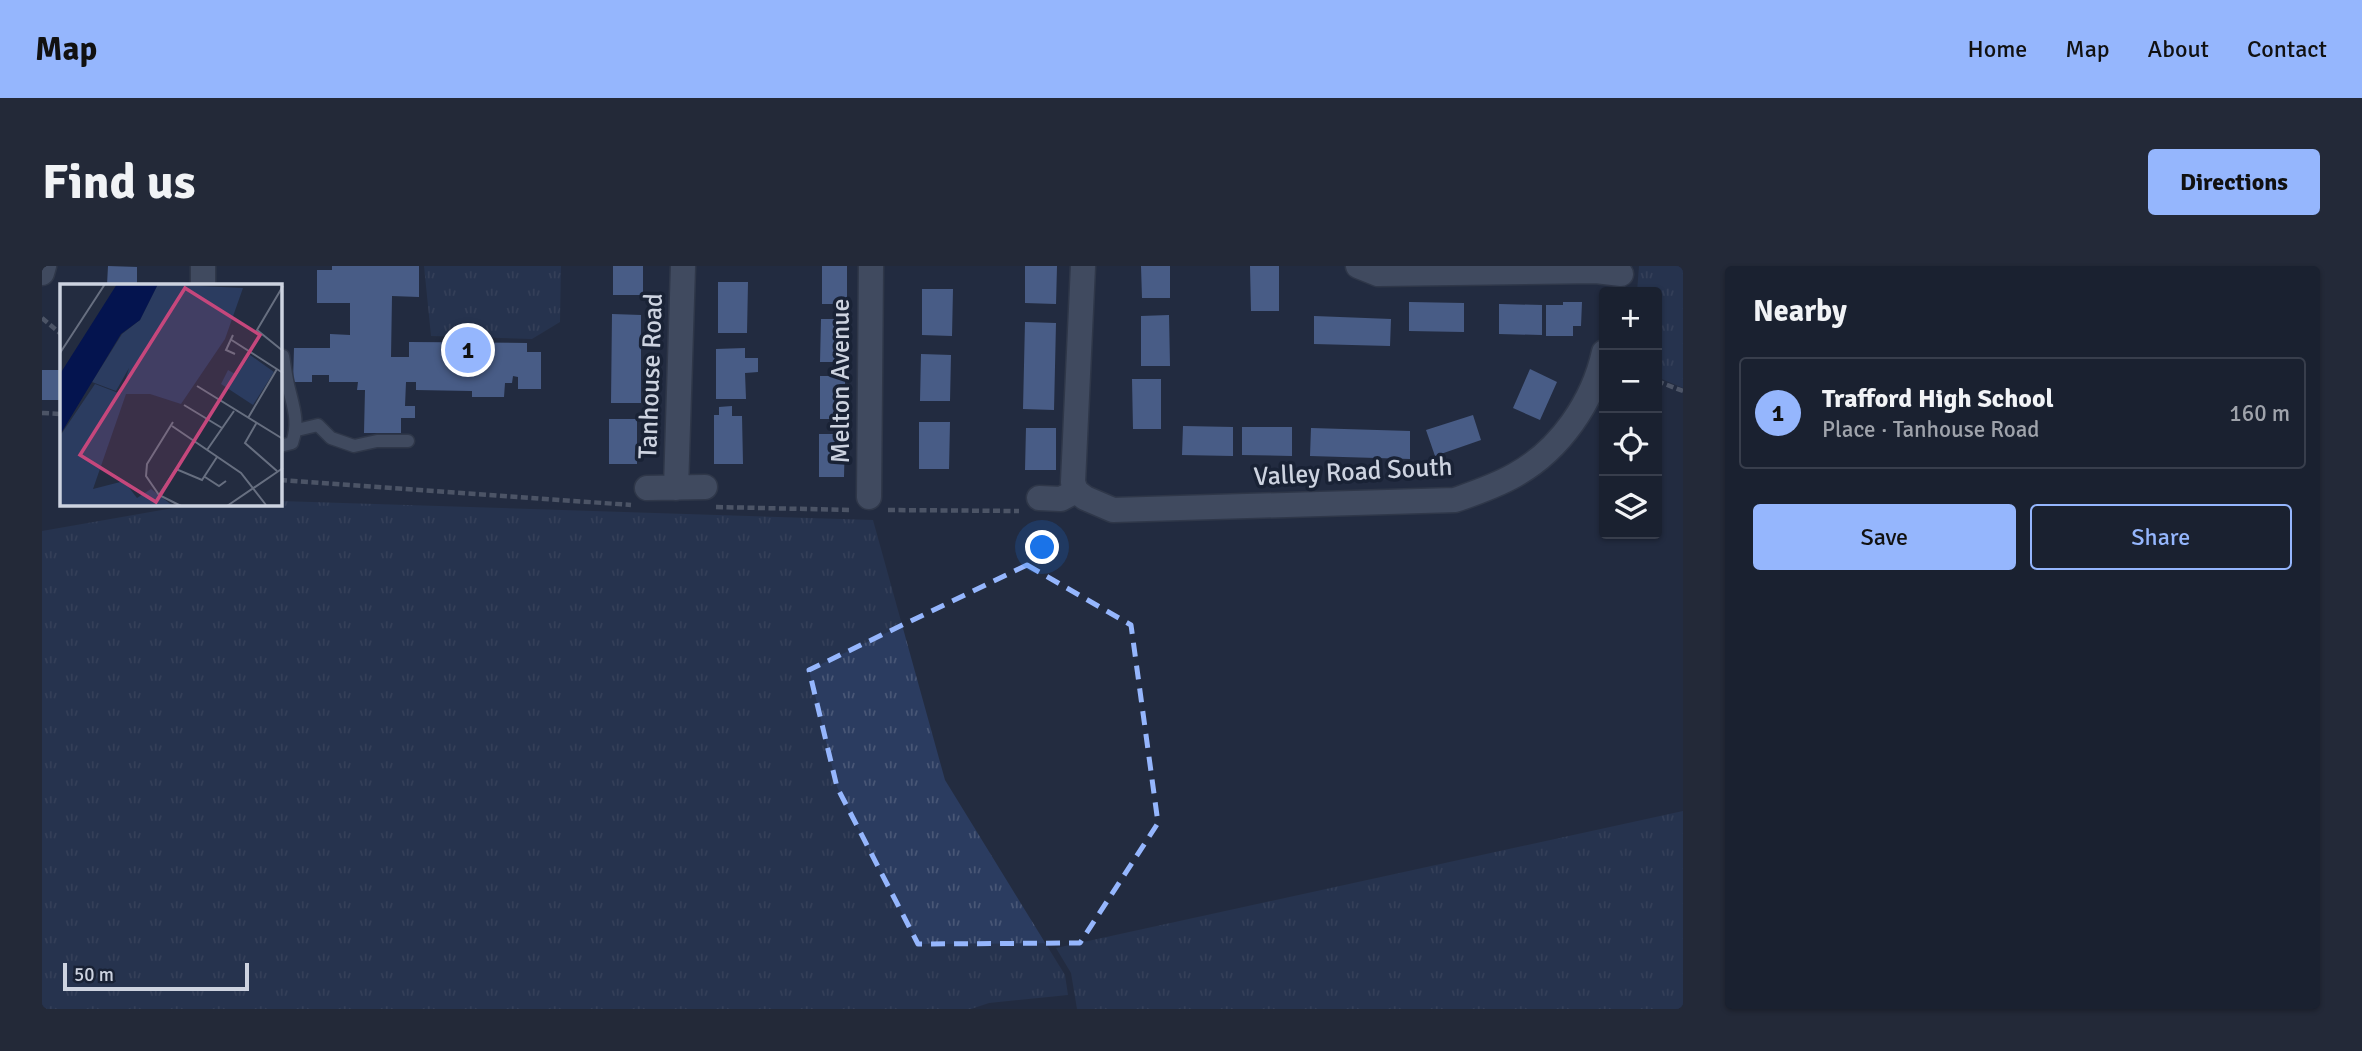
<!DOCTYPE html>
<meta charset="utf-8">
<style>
body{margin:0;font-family:Signika,sans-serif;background:#232938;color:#f1f3f6}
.controls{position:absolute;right:21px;top:21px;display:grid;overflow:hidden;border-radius:7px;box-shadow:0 2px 5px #0004}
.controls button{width:63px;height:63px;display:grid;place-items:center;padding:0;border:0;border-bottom:2px solid #383e4c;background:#1a2130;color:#f1f3f6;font:35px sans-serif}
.scale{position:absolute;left:21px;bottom:18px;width:186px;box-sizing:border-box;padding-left:7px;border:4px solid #cdd3e0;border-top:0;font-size:19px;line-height:24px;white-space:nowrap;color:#cdd3e0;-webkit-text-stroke:5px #192235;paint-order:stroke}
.you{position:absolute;left:1001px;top:282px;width:24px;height:24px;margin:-18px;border:5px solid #fff;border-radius:50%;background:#1a73e8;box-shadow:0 0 0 10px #1a73e833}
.badge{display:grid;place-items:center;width:46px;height:46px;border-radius:50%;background:#95b6fd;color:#111;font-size:23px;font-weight:700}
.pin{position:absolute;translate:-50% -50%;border:4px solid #fff;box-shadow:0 2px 7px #0006}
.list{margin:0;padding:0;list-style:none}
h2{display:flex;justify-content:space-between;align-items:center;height:91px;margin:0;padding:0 28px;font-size:30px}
h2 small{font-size:23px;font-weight:400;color:#9fa3ab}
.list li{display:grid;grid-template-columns:46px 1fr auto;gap:21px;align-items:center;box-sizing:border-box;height:112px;margin:0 14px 14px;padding:0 14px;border:2px solid #383e4c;border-radius:7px}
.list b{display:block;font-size:26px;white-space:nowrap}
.list p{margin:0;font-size:23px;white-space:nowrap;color:#9fa3ab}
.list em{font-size:23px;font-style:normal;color:#9fa3ab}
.actions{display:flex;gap:14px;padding:21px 28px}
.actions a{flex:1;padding:16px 0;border:2px solid #95b6fd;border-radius:7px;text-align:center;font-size:24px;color:#95b6fd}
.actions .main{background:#95b6fd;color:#111}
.icon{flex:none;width:38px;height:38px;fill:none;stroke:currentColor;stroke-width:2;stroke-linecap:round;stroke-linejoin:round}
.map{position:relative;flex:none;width:1641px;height:743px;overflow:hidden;border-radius:7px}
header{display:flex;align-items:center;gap:42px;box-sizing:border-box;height:98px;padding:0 35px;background:#95b6fd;color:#111}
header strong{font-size:33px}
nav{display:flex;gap:38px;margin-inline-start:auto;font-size:24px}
.intro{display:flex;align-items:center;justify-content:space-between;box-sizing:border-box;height:168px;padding:0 42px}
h1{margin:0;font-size:49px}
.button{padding:18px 32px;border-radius:7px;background:#95b6fd;color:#111;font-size:24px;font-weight:700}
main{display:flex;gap:42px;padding:0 42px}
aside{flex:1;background:#1a2130;border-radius:7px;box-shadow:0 2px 5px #0004}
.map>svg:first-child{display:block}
.grass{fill:url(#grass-tufts)}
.building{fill:#7797dc}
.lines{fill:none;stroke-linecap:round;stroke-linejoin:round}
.service-casing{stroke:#3e4656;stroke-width:15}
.minor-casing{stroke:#3e4656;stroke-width:27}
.path{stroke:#7e8596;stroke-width:4.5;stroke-dasharray:7 3.5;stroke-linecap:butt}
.service{stroke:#646f86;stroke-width:12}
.minor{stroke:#646f86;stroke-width:24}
.marked{fill:none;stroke:#95b6fd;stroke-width:5;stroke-dasharray:14 9;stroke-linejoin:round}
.labels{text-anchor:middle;stroke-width:7;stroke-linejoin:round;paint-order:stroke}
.street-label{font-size:26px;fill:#cdd3e0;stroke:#192235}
.inset-road{fill:none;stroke:#676f80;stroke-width:2}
.view{fill:#c5477c;fill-opacity:0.15;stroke:#c5477c;stroke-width:3.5}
.inset-edge{fill:none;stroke:#cdd3e0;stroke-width:3.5}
</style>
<header>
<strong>Map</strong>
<nav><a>Home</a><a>Map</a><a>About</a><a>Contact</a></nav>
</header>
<div class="intro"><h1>Find us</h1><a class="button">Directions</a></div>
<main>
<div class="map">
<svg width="1641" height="743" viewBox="0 0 1641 743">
<defs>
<pattern id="grass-tufts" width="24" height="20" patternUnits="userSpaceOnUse" patternTransform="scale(1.75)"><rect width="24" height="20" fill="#2b3c60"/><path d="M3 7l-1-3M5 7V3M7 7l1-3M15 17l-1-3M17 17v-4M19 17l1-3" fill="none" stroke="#495776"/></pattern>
</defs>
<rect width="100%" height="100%" fill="#232c40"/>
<path class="grass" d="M382 0H519L518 56 490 73 389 70Z
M1597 0H1641V122L1615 111V26H1595Z
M238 235 831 254 903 514 1023 709 1026 729 947 737 929 743H0V265L154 238H238Z
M1641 545V743H1035L1029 707 1014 682Z"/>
<path class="building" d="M66 0 95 1V19H65Z
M290 0H377V31L350 30 349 91H367V76L485 77V86H499V123H476V111L471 110 470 117H463L462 131H430V125L374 124V116H364L363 140H373V152H359V167H322L323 124H315L316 116H287V109H270V116H251L252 82H288V68L308 69V37H275V4H290Z
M571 0H601V29H571Z
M780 0H805V38H780Z
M983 0H1015L1014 38 983 37Z
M1099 0H1128V32H1100Z
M1208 0H1237V45H1209Z
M676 16H706L705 67H676Z
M880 23H911L910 70 880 69Z
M1367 36 1422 37V66L1367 65Z
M1521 36H1540L1539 60H1531V70H1504V39H1521Z
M1457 38 1500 39V69L1457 68Z
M570 48 599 49V137H569Z
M1127 49 1128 100H1099V50Z
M1272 50 1349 53 1348 80 1272 78Z
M779 53H804L803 96H778Z
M983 56 1014 57 1012 144 981 143Z
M703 82V92H716V106L703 107 704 133H674V83Z
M879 88 909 89 908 135H878Z
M1488 103 1515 116 1498 154 1471 142Z
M0 104H19V134H0Z
M778 110H803V153H778Z
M1090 113H1119V163H1091Z
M690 140V150H700L701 198H672V149H677V141Z
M1431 149 1439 174 1393 190 1384 164Z
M567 153H595V198H567Z
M877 156H908L907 203H877Z
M1141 160 1191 161V190L1140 189Z
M1200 161H1250V190L1200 189Z
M984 162H1014V204H983Z
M1269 162 1368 165V193L1268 190Z
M777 168H803L802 211H777Z"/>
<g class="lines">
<defs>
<path id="service" d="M255 164 276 159 289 172 312 180 335 175H366
M238 180 250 177C257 157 252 143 247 123 244 112 243 101 241 90"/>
<path id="minor" d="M1316 0 1336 8 1554 5 1579 8
M0 7 2 0
M161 19V0
M605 222 663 221
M634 222 641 0
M1034 225 1043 232 1071 244 1413 234C1433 227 1454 220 1473 209 1518 184 1551 136 1562 86
M1034 225 1031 216 1041 0
M827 231 829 0
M997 232 1019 233 1034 225"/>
</defs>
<use href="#service" class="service-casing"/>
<use href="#minor" class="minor-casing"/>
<path class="path" d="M0 52 19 68
M1615 115 1641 125
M0 147 19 148
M238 214 589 239
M674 241 809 244
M846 244 977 245"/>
<use href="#service" class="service"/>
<use href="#minor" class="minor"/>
</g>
<path d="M0 0H1641V743H0ZM985 299 1089 359 1116 557 1038 677 876 678 795 521 767 404Z" fill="#232c40" fill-opacity=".55" fill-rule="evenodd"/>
<path class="marked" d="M985 299 1089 359 1116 557 1038 677 876 678 795 521 767 404Z"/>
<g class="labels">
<g class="street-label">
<text transform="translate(608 110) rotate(-88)" y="9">Tanhouse Road</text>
<text transform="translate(798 115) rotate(-90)" y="9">Melton Avenue</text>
<text transform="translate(1311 205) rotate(-3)" y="9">Valley Road South</text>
</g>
</g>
<g transform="translate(18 18)">
<rect width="222" height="222" fill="#232c40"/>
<path d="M98 0 183 4 165 55 121 120 90 110H66L33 205 64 197 77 214 91 205 113 222H0V152L35 100 61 110 69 84 56 107 32 98 62 50 80 36ZM190 71 214 88 193 121 161 100 168 86 177 91Z" fill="#2b3c60"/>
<path d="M57 0H98L80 36 61 50 0 151V90Z" fill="#04144f"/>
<path class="inset-road" d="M223 2 197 46 223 67M173 51 166 66 175 70M170 55 223 89M0 69 45 0M137 102 223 155M124 121 162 144M188 134 217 85M113 138 87 180 86 192 99 211 121 222M197 138 185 159 217 187M112 142 181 189 206 221M147 166 174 127M145 193 159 202 166 197M99 211 116 185 142 196 157 173M167 222 223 184"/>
<path class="view" d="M125 4 200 51 96 218 20 171Z"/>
<rect width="222" height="222" class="inset-edge"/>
</g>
</svg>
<div class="controls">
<button>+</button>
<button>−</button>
<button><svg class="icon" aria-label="locate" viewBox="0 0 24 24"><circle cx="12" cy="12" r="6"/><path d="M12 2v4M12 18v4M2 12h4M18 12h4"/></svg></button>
<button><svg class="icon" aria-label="layers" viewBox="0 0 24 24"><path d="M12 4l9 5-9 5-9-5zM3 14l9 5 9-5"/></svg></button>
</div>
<div class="scale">50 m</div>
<div class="you"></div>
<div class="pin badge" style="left:426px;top:84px">1</div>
</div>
<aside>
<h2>Nearby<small></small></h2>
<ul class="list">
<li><span class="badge">1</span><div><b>Trafford High School</b><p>Place · Tanhouse Road</p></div><em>160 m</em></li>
</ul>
<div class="actions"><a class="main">Save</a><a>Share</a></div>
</aside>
</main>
